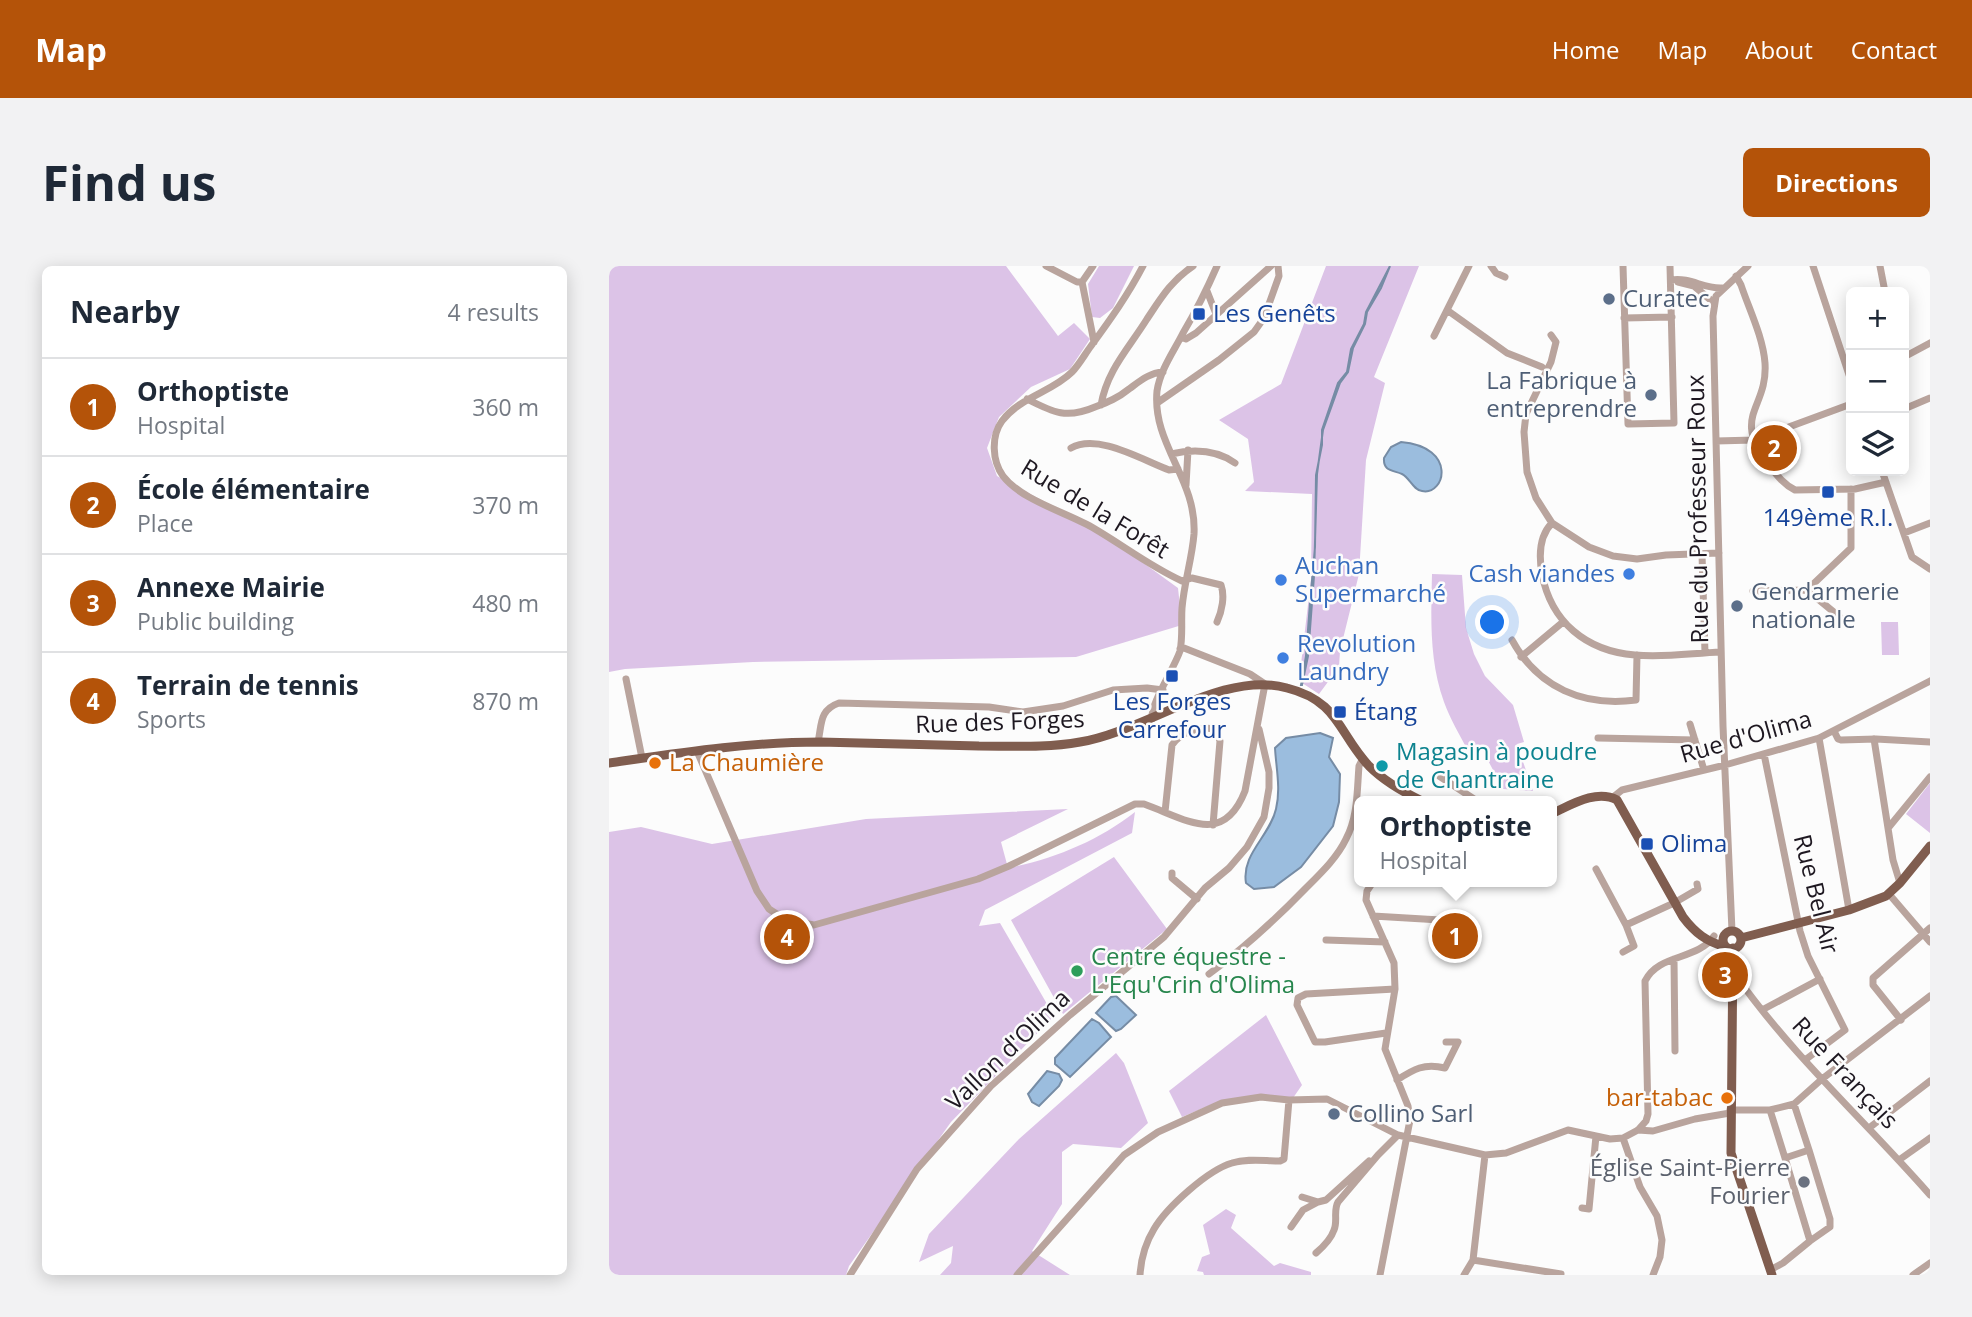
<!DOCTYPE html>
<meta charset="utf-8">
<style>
body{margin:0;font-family:"Open Sans",sans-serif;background:#f2f2f3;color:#1f2937}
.controls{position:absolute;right:21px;top:21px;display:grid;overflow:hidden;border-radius:10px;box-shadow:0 4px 18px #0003}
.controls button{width:63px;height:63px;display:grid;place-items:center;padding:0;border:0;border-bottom:2px solid #e0e1e3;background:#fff;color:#1f2937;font:35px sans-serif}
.you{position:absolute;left:884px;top:357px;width:24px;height:24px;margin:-18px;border:5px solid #fff;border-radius:50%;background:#1a73e8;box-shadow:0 0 0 10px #1a73e833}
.badge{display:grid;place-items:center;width:46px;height:46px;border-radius:50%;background:#b45309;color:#fff;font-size:23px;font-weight:700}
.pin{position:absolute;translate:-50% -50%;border:4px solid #fff;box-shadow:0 2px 7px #0006}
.popup{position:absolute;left:745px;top:530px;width:203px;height:91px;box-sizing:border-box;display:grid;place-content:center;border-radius:10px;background:#fff;filter:drop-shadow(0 2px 5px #0005);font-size:23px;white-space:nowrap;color:#747a83}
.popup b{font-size:26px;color:#1f2937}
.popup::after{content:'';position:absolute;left:50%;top:100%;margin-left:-14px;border:14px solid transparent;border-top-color:#fff}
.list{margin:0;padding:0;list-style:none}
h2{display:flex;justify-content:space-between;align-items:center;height:91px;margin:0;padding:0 28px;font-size:30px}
h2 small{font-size:23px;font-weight:400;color:#747a83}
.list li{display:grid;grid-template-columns:46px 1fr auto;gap:21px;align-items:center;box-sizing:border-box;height:98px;padding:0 28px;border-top:2px solid #e0e1e3}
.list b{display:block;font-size:26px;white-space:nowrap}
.list p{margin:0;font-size:23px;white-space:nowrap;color:#747a83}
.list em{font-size:23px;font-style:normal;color:#747a83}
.icon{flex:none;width:38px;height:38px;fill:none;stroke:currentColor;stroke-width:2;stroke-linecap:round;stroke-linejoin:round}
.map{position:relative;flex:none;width:1321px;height:1009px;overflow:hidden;border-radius:10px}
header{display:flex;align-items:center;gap:42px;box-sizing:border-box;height:98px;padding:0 35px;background:#b45309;color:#fff}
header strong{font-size:33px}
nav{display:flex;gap:38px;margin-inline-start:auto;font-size:24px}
.intro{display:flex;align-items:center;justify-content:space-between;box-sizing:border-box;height:168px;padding:0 42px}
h1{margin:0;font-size:49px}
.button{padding:18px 32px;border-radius:10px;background:#b45309;color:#fff;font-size:24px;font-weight:700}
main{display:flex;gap:42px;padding:0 42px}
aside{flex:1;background:#fff;border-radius:10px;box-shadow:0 4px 18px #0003}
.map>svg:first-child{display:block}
.green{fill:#dcc3e7}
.water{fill:#9bbdde;stroke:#768ca5;stroke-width:2}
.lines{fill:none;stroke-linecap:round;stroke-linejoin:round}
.minor{stroke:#b9a49d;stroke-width:7}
.major{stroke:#805d4f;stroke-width:9}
.service-dot{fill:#5c6f8a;stroke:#fcfcfc;stroke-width:2.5}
.transit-dot{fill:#1a4fb4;stroke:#fcfcfc;stroke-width:2.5}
.shop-dot{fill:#3f7fe0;stroke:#fcfcfc;stroke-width:2.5}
.food-dot{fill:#e8710a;stroke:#fcfcfc;stroke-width:2.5}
.culture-dot{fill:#0f9aa8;stroke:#fcfcfc;stroke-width:2.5}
.leisure-dot{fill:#2e9e5b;stroke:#fcfcfc;stroke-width:2.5}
.worship-dot{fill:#6b7280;stroke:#fcfcfc;stroke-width:2.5}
.labels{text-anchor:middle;stroke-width:5;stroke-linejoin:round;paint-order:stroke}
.service-label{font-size:24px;fill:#4e5e75;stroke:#fcfcfc;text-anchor:start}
.transit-label{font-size:24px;fill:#164399;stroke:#fcfcfc;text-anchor:start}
.street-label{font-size:24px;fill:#1e1821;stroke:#fcfcfc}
.shop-label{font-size:24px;fill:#366cbe;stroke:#fcfcfc;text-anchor:start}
.culture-label{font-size:24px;fill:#0d838f;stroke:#fcfcfc;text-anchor:start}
.food-label{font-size:24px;fill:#c56008;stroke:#fcfcfc;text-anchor:start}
.leisure-label{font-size:24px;fill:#27864d;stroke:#fcfcfc;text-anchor:start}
.worship-label{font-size:24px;fill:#5b616d;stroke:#fcfcfc;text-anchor:end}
</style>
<header>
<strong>Map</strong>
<nav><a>Home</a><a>Map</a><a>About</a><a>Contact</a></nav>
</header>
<div class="intro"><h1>Find us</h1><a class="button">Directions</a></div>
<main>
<aside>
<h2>Nearby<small>4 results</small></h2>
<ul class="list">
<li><span class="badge">1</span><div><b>Orthoptiste</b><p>Hospital</p></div><em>360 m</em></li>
<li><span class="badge">2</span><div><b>École élémentaire</b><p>Place</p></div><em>370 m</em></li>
<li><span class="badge">3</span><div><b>Annexe Mairie</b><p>Public building</p></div><em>480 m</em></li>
<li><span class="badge">4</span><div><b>Terrain de tennis</b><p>Sports</p></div><em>870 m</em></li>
</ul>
</aside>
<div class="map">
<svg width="1321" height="1009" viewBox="0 0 1321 1009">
<rect width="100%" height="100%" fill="#fcfcfc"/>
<path class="green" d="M0 0H397L449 70 465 57 481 73 461 103 422 121 390 151 378 182 388 210 493 267 569 322 573 359 467 391 144 396 16 403 0 406Z
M490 0H525L504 42 491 52 483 51 479 18Z
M717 0H810L765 111 776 117 757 194 750 308 731 385 730 401 710 428 690 415 702 313 703 228 636 225 645 216 639 173 610 154 672 118Z
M823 308 853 309 857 362 865 388 876 410 904 439 915 476 908 478 924 525 894 523 873 483 859 485C851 469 841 453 835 436 820 395 822 351 823 308Z
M1272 356H1289L1290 389H1273Z
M1321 517V567L1297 548Z
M459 543 392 576 399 602C445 593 489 575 526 546L523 567 376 644 370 660 391 657 445 750 342 856 240 1000 237 1009H0V566L32 561 103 578 257 553Z
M505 591 558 663 454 748 402 654Z
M657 749 693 819 684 832 611 835 573 851 560 825Z
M507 787 515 797 539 857 512 882 464 878 453 886V938L423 985 461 1009H331L342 997 344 980 310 996 320 968 410 873Z
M617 943 627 949 622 962 665 1000 671 997 702 1006V1009H595L594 1006 588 1005 593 991 601 988 594 959Z"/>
<path class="water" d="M781 0 772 22 758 46 756 58 744 82 739 106 731 117 714 164 708 208 705 310 699 390 693 419H692L697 390 701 337 706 281 707 209 713 179V164L729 117 738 106 742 83 755 58 757 46Z
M792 176C849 181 836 230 813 225 804 224 801 212 793 208 783 204 774 205 775 192L782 181Z
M711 467 724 472 720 491 731 508 730 536 724 560 692 601 665 621 645 623 637 617C632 588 661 570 667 543 672 523 667 501 666 482L677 472Z
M507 730 527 749 512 763 507 765 487 747 502 731Z
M483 753 490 757 502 771 461 811 446 798V792Z
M438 805 450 808 453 814 450 820 430 840 423 836 419 828Z"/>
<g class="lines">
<path class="minor" d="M437 0 468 16H473L484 0
M534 0C519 29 501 54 482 80 476 88 470 99 463 106 443 126 411 131 393 155 382 170 383 195 394 210 413 235 460 247 486 263 515 280 542 301 573 315L583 312 612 319C616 330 613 345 608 356
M882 0 887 7 896 11
M1014 0 1019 158 1065 157 1061 0
M1204 0 1242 115
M1271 0 1276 26
M1127 10 1132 19C1140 43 1154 71 1156 97 1159 143 1122 149 1159 198 1167 208 1174 218 1186 224L1246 223 1277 216
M1062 14C1082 11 1094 23 1113 22
M473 16 485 76
M1069 16 1085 20 1104 36
M598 25 607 48
M838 44 860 0
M1015 52 1063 51
M942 69 947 76 942 96 917 148 915 166 918 206 927 232 943 257 980 281 1004 290 1028 293 1057 289 1110 287
M825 70 838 44 898 87 933 101
M572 71 577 73 587 67 662 0
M1295 91 1321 77
M418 133C445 147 458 153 486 141 499 136 509 132 520 123 531 115 540 107 554 106
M548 137 610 94 645 66 655 52 670 10 669 0
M492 139C498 104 520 82 538 53 552 32 562 15 584 0
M1295 143 1321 132
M1107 175 1145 174 1242 138
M462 182C489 167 533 194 560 204L569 203
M562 188C584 183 606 183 626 197
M1273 205 1303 291 1321 303
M577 219 579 184
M943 257C930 270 930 291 933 308 942 356 977 385 1026 389 1054 392 1084 387 1112 386
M1295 267 1321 257
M1093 288 1096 387
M1198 324 1232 352
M1144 325 1198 324 1242 282V223
M903 374C929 422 975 441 1027 434L1028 389
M912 391 954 356
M17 413 33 492
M543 453C541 438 565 403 571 385 574 371 572 356 573 342 575 317 583 293 585 268 588 213 543 179 548 125 551 104 565 85 574 67 587 45 598 23 608 0
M1081 458 1095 504
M1225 465 1229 473 1232 474 1267 473 1321 476
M989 472 1086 474
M1210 472 1240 644
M1265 473 1284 594 1291 617
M209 476C213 458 210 444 230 437L380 441 414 446 454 440 504 424 538 422 554 424
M88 485 148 625 160 643 177 654 205 659 369 613 400 600 526 538H535C577 553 614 581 636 525L656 418 641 408 575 382 571 383
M1155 488 1191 665 1199 690 1236 764 1196 794
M827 508 868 535
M1003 532 1013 524 1116 499 1210 472 1321 415
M556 546 563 479C572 466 590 460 606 463L611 475 604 559
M1280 561 1321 511
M987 603 1017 659 1025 680 1014 686
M563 607V612L588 633
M764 616 758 625 757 634 785 697 786 723 776 783 799 840 801 854 771 1009
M822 616 843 618 858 616
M1280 628 1321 676
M764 650 848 655 852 658 851 662H844L842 655
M1017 659 1065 637 1089 623 1088 618
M1123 665 1114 460 1104 50 1107 30 1139 0
M717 674 776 676
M1065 693 1066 785
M600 708C635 682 666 654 696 623 711 608 728 592 737 573 749 551 748 524 750 500L754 492
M1124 713 1130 714C1186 792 1258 857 1321 929
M1153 744 1211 713
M1292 754 1264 719V712L1321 662
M777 767 716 776H706L688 739 689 732 697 728 786 723
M788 814C805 803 815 797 836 802L849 776H837
M1121 844H1161L1185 838 1213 813 1321 730
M1161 844 1176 892 1200 884 1185 838
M1260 862 1321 815
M1029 864 1044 865 1086 853 1121 847
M1014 872 1031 921 1048 950 1053 974 1051 991 1044 1009
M1176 892 1201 975 1221 961V953L1200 884
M1290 894 1321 872
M693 931 709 936 717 934 760 895
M973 942 980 943 987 870
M682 961 694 944 709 936
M707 987C714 981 722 973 725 964 729 955 724 945 729 936L769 889 789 869
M864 994 952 1008
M1161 1004 1174 997 1201 975
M241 1009 308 903 382 820 461 749 555 671 596 622 620 602 638 581 655 551 660 522V506L650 463
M408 1009 515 889 549 866 613 837 652 831 680 834 718 833 789 869 876 889 897 887 959 864 1001 873 1014 872 1029 864 1037 855 1039 848 1036 715C1050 687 1088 695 1105 670
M531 1009C532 993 537 976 545 963 558 941 599 904 623 897 638 892 655 895 671 895L675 893 680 834
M855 1009 864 994 876 889
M1304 1009 1321 997"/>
<path class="major" d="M0 497C70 487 140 476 211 476 264 477 317 479 370 480 404 480 438 482 471 476 537 465 613 404 678 422 730 435 729 467 760 500 775 515 794 526 813 535
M942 548C962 539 987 523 1008 534L1074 651C1086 667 1098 676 1117 681
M1114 674a9 9 0 1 1 18 0a9 9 0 1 1-18 0Z
M1132 672 1240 644 1277 630 1291 617 1321 580
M1124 682 1122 887 1163 1009"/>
</g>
<g class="service-dot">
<circle cx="1000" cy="33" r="7"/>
<circle cx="1042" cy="129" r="7"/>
<circle cx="1128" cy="340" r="7"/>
<circle cx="725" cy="848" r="7"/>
</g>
<g class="transit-dot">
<rect x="583" y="41" width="14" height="14" rx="3.5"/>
<rect x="1212" y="219" width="14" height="14" rx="3.5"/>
<rect x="556" y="403" width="14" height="14" rx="3.5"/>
<rect x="724" y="439" width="14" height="14" rx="3.5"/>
<rect x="1031" y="571" width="14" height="14" rx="3.5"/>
</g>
<g class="shop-dot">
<circle cx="1020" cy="308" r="7"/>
<circle cx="672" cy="314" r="7"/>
<circle cx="674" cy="392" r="7"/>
</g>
<g class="food-dot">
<circle cx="46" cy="497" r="7"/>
<circle cx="1118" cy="832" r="7"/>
</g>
<circle class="culture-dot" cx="773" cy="500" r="7"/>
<circle class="leisure-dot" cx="468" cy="705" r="7"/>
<circle class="worship-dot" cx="1195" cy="916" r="7"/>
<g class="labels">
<g class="service-label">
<text x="1014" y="41">Curatec</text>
<text x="1028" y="123" text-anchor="end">La Fabrique à<tspan x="1028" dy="28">entreprendre</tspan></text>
<text x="1142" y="334">Gendarmerie<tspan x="1142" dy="28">nationale</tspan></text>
<text x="739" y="856">Collino Sarl</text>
</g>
<g class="transit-label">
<text x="604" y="56">Les Genêts</text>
<text x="1219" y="260" text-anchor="middle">149ème R.I.</text>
<text x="563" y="444" text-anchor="middle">Les Forges<tspan x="563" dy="28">Carrefour</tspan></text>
<text x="745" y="454">Étang</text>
<text x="1052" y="586">Olima</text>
</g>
<g class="street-label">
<text transform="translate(486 243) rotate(31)" y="8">Rue de la Forêt</text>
<text transform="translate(1089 243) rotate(-91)" y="8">Rue du Professeur Roux</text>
<text transform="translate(391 456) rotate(-2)" y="8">Rue des Forges</text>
<text transform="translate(1137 471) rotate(-16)" y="8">Rue d'Olima</text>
<text transform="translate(1207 628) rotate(76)" y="8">Rue Bel Air</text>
<text transform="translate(399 784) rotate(-44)" y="8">Vallon d'Olima</text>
<text transform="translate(1236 807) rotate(47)" y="8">Rue Français</text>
</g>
<g class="shop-label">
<text x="686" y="308">Auchan<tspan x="686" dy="28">Supermarché</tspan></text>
<text x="1006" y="316" text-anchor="end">Cash viandes</text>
<text x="688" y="386">Revolution<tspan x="688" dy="28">Laundry</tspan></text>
</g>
<g class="culture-label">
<text x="787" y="494">Magasin à poudre<tspan x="787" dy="28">de Chantraine</tspan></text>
</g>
<g class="food-label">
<text x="60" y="505">La Chaumière</text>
<text x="1104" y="840" text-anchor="end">bar-tabac</text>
</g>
<g class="leisure-label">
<text x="482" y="699">Centre équestre -<tspan x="482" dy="28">L'Equ'Crin d'Olima</tspan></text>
</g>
<g class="worship-label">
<text x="1181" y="910">Église Saint-Pierre<tspan x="1181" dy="28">Fourier</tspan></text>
</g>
</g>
</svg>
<div class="controls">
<button>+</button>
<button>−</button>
<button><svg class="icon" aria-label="layers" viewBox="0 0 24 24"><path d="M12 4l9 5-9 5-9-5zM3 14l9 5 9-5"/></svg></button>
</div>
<div class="you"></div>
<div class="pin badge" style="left:846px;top:670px">1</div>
<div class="popup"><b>Orthoptiste</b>Hospital</div>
<div class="pin badge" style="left:1165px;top:182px">2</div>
<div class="pin badge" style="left:1116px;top:709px">3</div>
<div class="pin badge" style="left:178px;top:671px">4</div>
</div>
</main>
